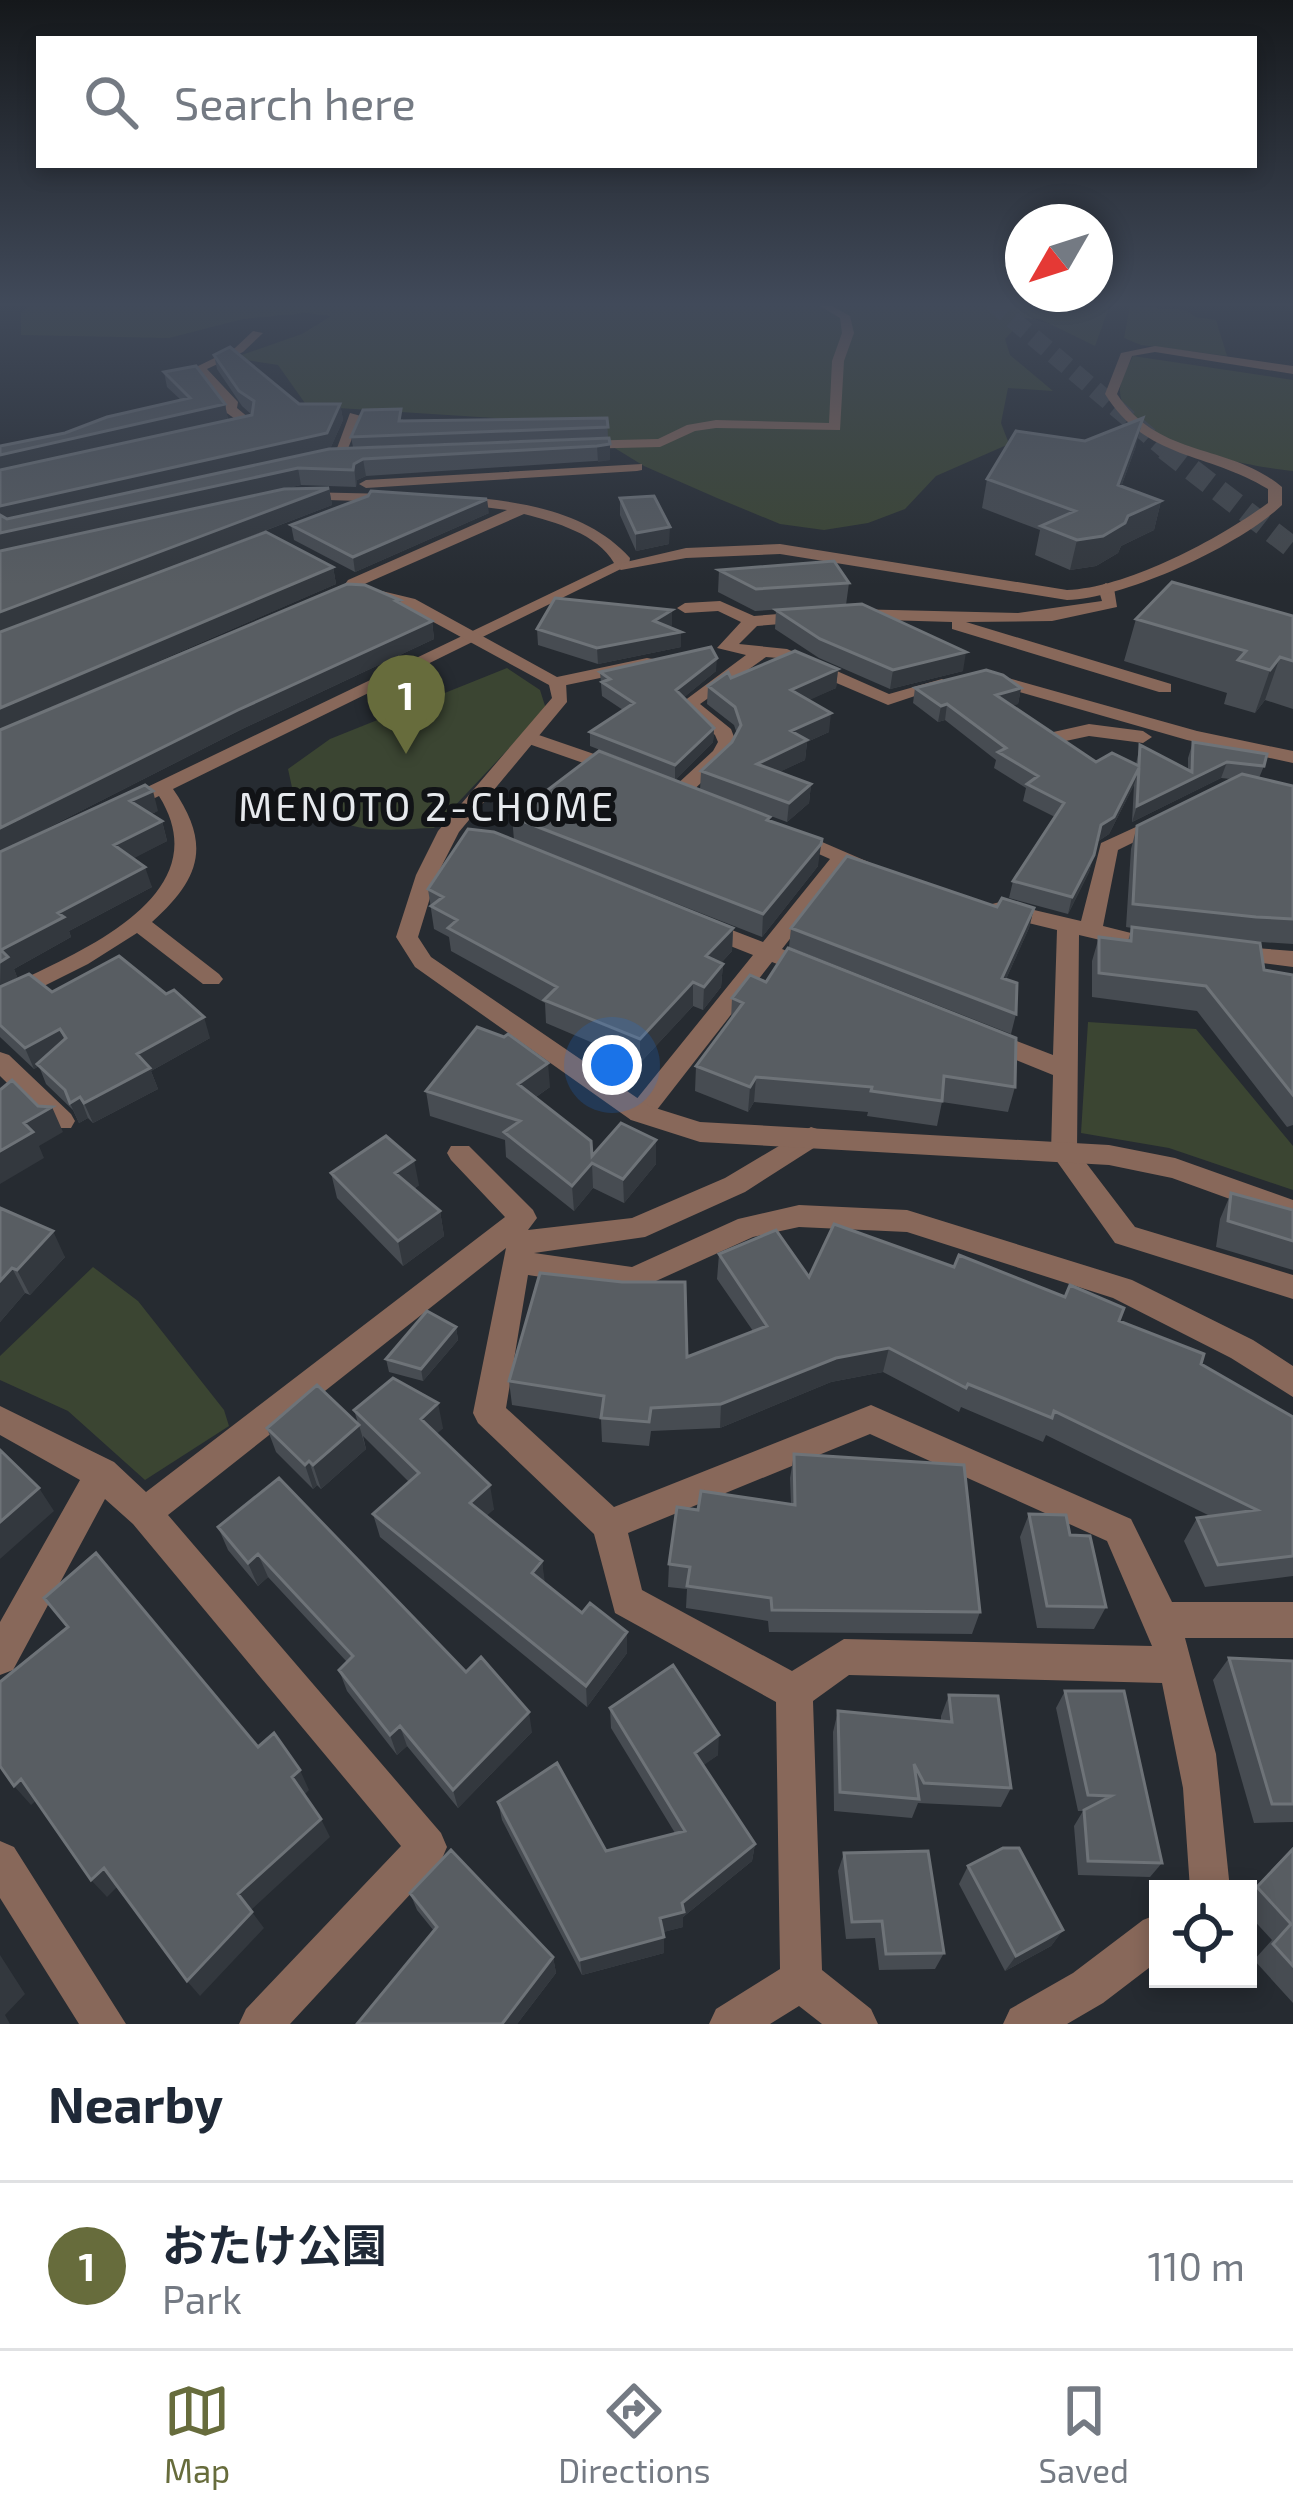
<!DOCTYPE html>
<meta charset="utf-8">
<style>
body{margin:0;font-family:"Exo 2","Noto Sans JP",sans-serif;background:#f2f2f3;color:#1f2937}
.controls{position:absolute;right:36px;bottom:36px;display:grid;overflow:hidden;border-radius:0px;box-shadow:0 6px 18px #0003}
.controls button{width:108px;height:108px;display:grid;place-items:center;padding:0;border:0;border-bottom:3px solid #e0e1e3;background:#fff;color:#1f2937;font:60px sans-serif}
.compass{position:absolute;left:1005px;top:204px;width:108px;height:108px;border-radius:50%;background:#fff;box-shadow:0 6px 18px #0003;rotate:231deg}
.you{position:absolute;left:612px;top:1065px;width:42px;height:42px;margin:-30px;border:9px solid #fff;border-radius:50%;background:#1a73e8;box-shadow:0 0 0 18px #1a73e833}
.badge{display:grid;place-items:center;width:78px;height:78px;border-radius:50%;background:#676c3c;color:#fff;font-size:39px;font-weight:700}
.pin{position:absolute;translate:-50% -99px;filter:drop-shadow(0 3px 6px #0008)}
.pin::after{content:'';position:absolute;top:63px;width:42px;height:36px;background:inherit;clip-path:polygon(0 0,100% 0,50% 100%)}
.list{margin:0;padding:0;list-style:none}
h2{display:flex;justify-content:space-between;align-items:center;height:156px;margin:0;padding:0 48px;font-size:51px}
h2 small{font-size:39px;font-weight:400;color:#747a83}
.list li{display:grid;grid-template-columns:78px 1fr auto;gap:36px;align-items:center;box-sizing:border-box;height:168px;padding:0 48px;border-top:3px solid #e0e1e3}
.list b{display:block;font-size:45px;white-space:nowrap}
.list p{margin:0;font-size:39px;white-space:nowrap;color:#747a83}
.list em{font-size:39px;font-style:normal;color:#747a83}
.icon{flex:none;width:66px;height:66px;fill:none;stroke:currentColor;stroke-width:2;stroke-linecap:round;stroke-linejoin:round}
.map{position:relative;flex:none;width:1293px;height:2024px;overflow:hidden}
.search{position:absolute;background:#fff;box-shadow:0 6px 18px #0003;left:36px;right:36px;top:36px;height:132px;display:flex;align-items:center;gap:30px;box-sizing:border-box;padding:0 42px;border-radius:0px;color:#747a83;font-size:45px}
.sheet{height:324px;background:#fff}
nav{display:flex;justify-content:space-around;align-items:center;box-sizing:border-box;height:168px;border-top:3px solid #e0e1e3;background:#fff;font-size:33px;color:#747a83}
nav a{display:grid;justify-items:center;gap:6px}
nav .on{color:#676c3c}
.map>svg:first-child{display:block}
.green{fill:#3b4532}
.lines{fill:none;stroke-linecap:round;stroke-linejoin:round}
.motorway-tunnel-far1{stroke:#43484d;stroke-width:18;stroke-dasharray:18 9;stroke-linecap:butt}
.motorway-tunnel{stroke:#43484d;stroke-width:22;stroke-dasharray:22 12;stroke-linecap:butt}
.minor{fill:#88685a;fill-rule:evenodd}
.tertiary{fill:#88685a;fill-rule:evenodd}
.wall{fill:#474c52}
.shaded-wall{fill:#33383e}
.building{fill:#585d62;stroke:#6e7378;stroke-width:3}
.labels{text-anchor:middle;stroke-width:12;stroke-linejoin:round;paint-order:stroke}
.neighbourhood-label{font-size:39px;letter-spacing:3px;fill:#e6e9ed;stroke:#111316}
</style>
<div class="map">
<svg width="1293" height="2024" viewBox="0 0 1293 2024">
<rect width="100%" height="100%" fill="#262b31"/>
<path class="green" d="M34 302H1111L1095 346 1040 319 1024 318 1005 339 1010 355 1053 391 1008 388 1001 423 1009 444 936 476 905 509 868 523 824 530 780 524 717 498 644 466 574 423 307 406 278 365 233 358 302 334 331 316 306 313 243 319 169 338 21 335V313Z
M1130 306 1186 310 1195 317 1216 320 1227 356 1141 345 1124 338Z
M1133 356 1293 380V471C1253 467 1123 445 1120 392 1119 381 1128 367 1133 356Z
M507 668 540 690 546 709 434 828C363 831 351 835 293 792L288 769 330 739Z
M1088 1022 1196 1029 1293 1146V1190L1169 1148 1081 1133Z
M93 1267 138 1301 224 1410 229 1426 145 1480 68 1411 0 1380V1356Z"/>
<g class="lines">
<path class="motorway-tunnel-far1" d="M992 302 1168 452"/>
<path class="motorway-tunnel" d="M1165 449 1293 548"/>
<path class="minor" d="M813 302H825L850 316 854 333 844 361 840 430 716 428 695 431 660 447 577 449 570 445 577 441 658 439 687 425 716 420 829 423 832 361 842 333 840 318Z
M253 331 263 333 243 352 207 369 238 402 237 408 255 423 225 430V424L238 421 224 411 226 404 194 368 235 348Z
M350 413 361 416 345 456 333 459Z
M642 464V470L637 471 366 488 359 484 366 480Z
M301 492 392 494 399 498 392 502 296 499V493Z
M457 496C518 501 587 510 630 558L629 565 173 789C212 845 200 879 152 922L219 974 223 979 219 984H203L137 933 88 964 0 1008V990C72 955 223 898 159 796L130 810H116V802L614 563C598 534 555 522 524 514L360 586 353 595H341L339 592 348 580 507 510 452 503 450 500Z
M1106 583 1114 588 1117 607 1052 621 966 622 1171 684V692H1159L952 629V622L851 619 843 614 851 609 1018 613 1102 601 1098 588Z
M720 601 754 616 805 612 813 617 805 622 757 626 739 644 787 649 889 694 942 679 951 684 888 705 778 658 766 657 700 704 731 729 736 742 728 758 688 795H674V787L713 751 718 742 715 735 680 704 746 655 717 648 741 622 718 611 685 613 677 608 685 603Z
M647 658 653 659V667L557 687 548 682 557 677Z
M987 672 1197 731 1293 751V763L1187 740 981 681 978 677Z
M1089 724 1143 731 1152 737 1143 743 1089 736 1047 745 1038 739 1040 735Z
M533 733 626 765 629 769 626 773H612L526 743 524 739Z
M1162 815 1169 817V825L1118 850 1103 926 1155 939 1158 944 1155 949 1147 951 1079 935 1077 1151 1135 1227 1293 1275V1299L1115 1243 1051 1153 1053 1075 979 1045 976 1039 988 1030 1053 1055 1057 930 992 914 989 909 992 904 1000 902 1081 921 1101 843Z
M792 829 887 870 876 876 847 866 782 949 818 964 822 969 818 974 810 977 772 962 649 1120H631L627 1113 631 1106 753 955 695 932 692 927 695 922H711L763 942 830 859 785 839 782 835Z
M1230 946 1293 951V967L1222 958 1219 953Z
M0 1052 9 1055 71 1114 75 1121 71 1128H53L0 1076Z
M811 1127 820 1130 824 1137 820 1144 745 1192 645 1237 534 1253 632 1267 738 1219 799 1205 907 1210 1132 1280 1253 1340 1293 1366V1397L1231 1358 1113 1298 907 1232 799 1227 753 1237 634 1291 528 1275 506 1408 614 1507 871 1405 1131 1519 1172 1602H1293V1638H1185L1216 1754 1230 1889H1190L1183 1788 1162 1683 849 1675 813 1701 822 1970 871 2009 878 2024H822L799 2006 770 2024H709L716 2009 780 1969 776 1702 615 1613 594 1534 478 1423 473 1413 506 1248 168 1515 441 1833 447 1847 441 1861 290 2024H239L246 2009 401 1846 133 1524 105 1499 13 1670 0 1675V1622L80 1480 0 1435V1406L114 1462 146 1492 505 1217 451 1160 447 1153 451 1146H469L533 1210 537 1218 528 1230 632 1218 725 1178ZM870 1434 1107 1541 1152 1646 844 1639 792 1671 642 1590 628 1533Z
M0 1841 14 1847 126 2024H79L0 1898Z
M1158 1914V1961L1103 2003 1067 2024H1003L1010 2009 1073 1973 1143 1920Z"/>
<path class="tertiary" d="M1155 346 1293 366V374L1155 352 1132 356 1117 394C1159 459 1230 443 1282 487V505C1239 546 1126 598 1067 600L780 554 686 558 621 570 613 565 686 548 780 544 1067 590C1127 588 1219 539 1268 503V489C1208 452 1146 460 1105 394L1121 353Z
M361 586 415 599 566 682 567 702 459 832 437 875 418 937 431 957 649 1106 700 1122 1109 1145 1175 1158 1293 1200V1222L1172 1178 1109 1165 700 1142 631 1120 415 967 396 937 416 875 438 831 552 698 549 685 404 606 355 594 353 591Z"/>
</g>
<path class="wall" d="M230 347 299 404H340L343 420 330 449 316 452 329 449 609 438 610 460 366 476 357 480 356 487 301 485 149 518 284 489 329 488 332 505 17 626 266 532 333 567 336 584 36 714 347 584 365 585 400 600 401 604 432 621 434 639 242 729 0 852V446L65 433 107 417 181 400 167 387 164 372 196 366 225 404 228 420 206 425 252 415 242 406 217 369 214 355Z
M607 418 608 437 353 447 351 437 403 419 402 421Z
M1085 441 1136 446 1121 487 1161 501 1154 530 1121 546 1118 553 1096 566 1070 570 1035 555 1040 530 982 508 987 479Z
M620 498 669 544 636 551 620 515Z
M489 513 355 572 294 540 291 525Z
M719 570 849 583 846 605 755 611 718 592Z
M776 610 963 671 890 689 819 658 775 629Z
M1293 616V709L1265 700 1255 713 1224 704 1227 693 1124 661 1136 619Z
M672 625 669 627 681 647 598 664 538 645 537 629Z
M838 669 836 688 808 700 829 732 807 742 805 760 779 772 811 784 809 803 787 822 700 790 701 771 732 742 737 734 734 725 707 704 708 686 731 678Z
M716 671 683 698 714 728 713 742 675 780 590 746V732L623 710 602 696 600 672Z
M915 688H1021L1018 704 1012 705 1096 762 1136 764 1140 745 1188 770V758L1193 742 1264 766 1259 778 1293 786V944L1247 941 1264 970 1293 975V1125L1287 1127 1197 1011 1092 997V961L1099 937 1128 941 1132 928 1126 927 1131 849 1137 826 1231 779 1221 778 1132 822 1134 785 1109 834 1097 842 1089 872 1068 914 1009 898 1013 881 1055 817 1023 801 1026 788 994 768 996 760 945 720 938 722 913 703Z
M158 811 151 814 162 821 167 841 133 858 152 887 69 931 71 937 14 969 17 977 1 987 52 992 210 1038 151 1071 158 1089 93 1123 88 1118 79 1123 73 1110 46 1084 39 1066 34 1069 0 1037V852Z
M512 817H770L769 821 818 866 762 937 519 842 733 928 732 951 721 963 723 964 721 987 703 1010 693 1006 640 1063 546 1023 545 1003 451 951 449 937 434 929 428 889 514 840Z
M997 907 1034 908 1029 928 1006 979 1016 1014 1011 1034 789 947 791 928Z
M732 998 1015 1087 1008 1112 942 1102 937 1126 867 1116 868 1112 754 1102 748 1112 695 1091 696 1066 731 1020Z
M550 1087 536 1097 592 1156 656 1140V1164L624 1203 593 1188 574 1211 506 1157 505 1140 430 1116 426 1091Z
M331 1173 419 1185 414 1189 440 1211 444 1236 403 1266 337 1198Z
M1231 1193 1293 1210V1270L1216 1247 1220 1219Z
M0 1208 65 1257 30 1295 25 1293 0 1322Z
M719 1254 809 1277 954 1267 1119 1321 1201 1364 1293 1417V1576L1205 1587 1184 1541 1197 1518 1210 1516 1046 1435 1043 1442 961 1407 959 1412 883 1372 831 1382 720 1428 651 1431 649 1446 602 1442 601 1419 512 1405 509 1381 687 1357 753 1331 717 1279Z
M456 1327 458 1340 423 1381 389 1372 386 1359Z
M354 1410 443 1428 436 1434 494 1509 486 1516 542 1561 544 1583 582 1613 627 1632V1653L587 1707 380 1537 373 1514 409 1482 363 1436 366 1449 321 1489 317 1485 313 1489 276 1452 267 1428 358 1423Z
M794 1454 980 1612 972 1634 769 1632 768 1621 686 1608 687 1589 668 1587 669 1564 698 1510 791 1504 790 1478Z
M1029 1514 1070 1535 1106 1607 1094 1629 1037 1628 1020 1537Z
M218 1527 466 1672 532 1732 458 1808 407 1746 397 1755 347 1691 339 1670 347 1662 268 1577 258 1586 228 1550Z
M1229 1658 1293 1661V1822L1254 1823 1213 1680Z
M1065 1691 1162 1863 1150 1877 1078 1875 1074 1826 1083 1811H1078L1056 1708Z
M949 1695 1011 1788 1001 1807 918 1803 912 1818 834 1811 833 1732 838 1711 941 1721V1716Z
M610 1708 718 1755 703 1765 755 1844 752 1861 683 1917V1927L663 1932 664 1953 582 1975 502 1820 498 1802 606 1851 675 1833 611 1728Z
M1293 1847V2003L1254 1960 1272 1940 1248 1914V1895Z
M844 1853 944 1953 935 1969 879 1970 875 1938 846 1939 838 1871Z
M968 1866 1063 1930 1051 1946 1005 1971 959 1884Z
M410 1893 553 1957 556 1973 517 2024H357L434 1931 417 1910Z"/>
<path class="shaded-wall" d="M225 404 228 420 0 472V455Z
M340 404 343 420 330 449 0 527V506Z
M1143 418 1136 446 1111 514 1118 485Z
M610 444V460L598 462 597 446Z
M363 459 366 476 357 480 356 487 354 464Z
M298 468 301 485 0 551V533Z
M329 488 332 505 0 632V612Z
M487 499 489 513 355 572 353 557Z
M1161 501 1154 530 1121 546 1118 553 1096 566 1070 570 1077 540Z
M670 527 669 544 636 551V533Z
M333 567 336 584 0 730V708Z
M672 610V625L654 637V621Z
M432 621 434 639 242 729 0 852V828L238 710Z
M681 632V647L598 664 597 648Z
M966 652 963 671 890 689 893 670Z
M1280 657 1265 700 1255 713 1270 670Z
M717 658 716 671 676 704V690Z
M838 669 836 688 790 709 791 690Z
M1021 688 1018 704 993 711 996 695Z
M947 704 945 720 938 722 941 706Z
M831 713 829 732 807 742 805 760 756 783 757 764 791 731Z
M714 728 713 742 675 780V765Z
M1227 762 1221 778 1132 822 1137 806Z
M1139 768 1134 785 1109 834 1097 842 1101 825Z
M811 784 809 803 787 822 789 803Z
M153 791 158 811 136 820 130 801Z
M162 821 167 841 121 865 114 845Z
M822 839 818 866 762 937 763 914Z
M1094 855 1089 872 1068 914 1072 897Z
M145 867 152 887 69 931 71 937 14 969 17 977 0 987 1 950 58 913Z
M1034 908 1029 928 998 997 1002 978Z
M733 928 732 951 705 980 706 956Z
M723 964 721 987 703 1010 704 987Z
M693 982V1006L640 1063V1039Z
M204 1017 210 1038 151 1071 158 1089 93 1123 84 1103 137 1054Z
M60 1029 68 1050 34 1069 25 1048Z
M548 1063 550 1087 520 1108 518 1084Z
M756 1077 754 1102 748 1112 750 1087Z
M80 1097 88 1118 79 1123 70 1103Z
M52 1107 63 1132 39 1146 44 1158 0 1184V1151L24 1123Z
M656 1140V1164L624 1203 623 1179Z
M414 1160 419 1185 400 1199 395 1173Z
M592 1163 593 1188 574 1211 572 1186Z
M440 1211 444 1236 403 1266 398 1241Z
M53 1231 65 1257 30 1295 17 1270Z
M12 1268 25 1293 0 1322V1281Z
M456 1327 458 1340 423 1381 421 1369Z
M889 1348 883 1372 831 1382 720 1428 721 1404 836 1358Z
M438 1403 443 1428 426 1444 421 1419Z
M359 1425 366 1449 321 1489 313 1465Z
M309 1461 317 1485 313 1489 305 1465Z
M490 1485 494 1509 474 1527 470 1503Z
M39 1488 54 1511 0 1559V1522Z
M258 1554 268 1577 258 1586 248 1563Z
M542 1561 545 1583 532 1573Z
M627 1632V1653L587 1707 586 1686Z
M529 1712 532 1732 458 1808 453 1790Z
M400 1726 407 1746 397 1755 390 1735Z
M719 1735 718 1755 694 1772 695 1753Z
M300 1770 309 1790 302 1797 292 1777Z
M21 1779 38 1799 31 1805 14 1786Z
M321 1819 330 1837 250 1911 238 1894Z
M755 1844 752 1861 683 1917V1927L660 1933V1918L682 1903Z
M104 1868 119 1885 107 1897 91 1880Z
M252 1912 264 1928 200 1996 187 1981Z
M1063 1930 1051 1946 1005 1971 1016 1956Z
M664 1937V1953L582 1975 580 1960Z
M0 1955 25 1994 5 2015 10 2024H0Z
M553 1957 556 1973 517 2024H502Z"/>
<path class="building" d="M230 347 299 404H340L327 433 0 506V470L252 415 254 401 239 391 214 355Z
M196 366 225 404 0 455V446L65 433 107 417 190 398 164 372Z
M401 409 399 421 607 418 608 427 351 437 363 410Z
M1143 418 1118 485 1161 501 1128 516 1125 523 1103 536 1077 540 1041 526 1075 511 987 479 1016 431 1085 441Z
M609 438 610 444 597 446 363 459 354 464 353 470 298 468 0 533V515L7 519 329 449Z
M329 488 0 612V551L284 489Z
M371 491 487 499 353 557 291 525 368 496Z
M654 496 670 527 636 533 620 498Z
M266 532 333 567 0 708V632Z
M834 561 849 583 756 589 719 570Z
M1172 582 1293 616V661L1280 657 1270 670 1238 660 1246 651 1136 619Z
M347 584 365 585 400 600 396 601 432 621 238 710 0 828V730Z
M555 598 672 610 654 621 681 632 597 648 537 629Z
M862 604 966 652 893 670 820 639 776 610Z
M711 647 717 658 676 690 714 728 675 765 590 732 634 703 602 682 610 679 600 672Z
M795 651 838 669 791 690 831 713 791 731 807 740 757 764 811 784 789 803 701 771 732 742 741 725 735 707 708 686 728 672 731 678Z
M986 670 1003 675 1021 688 996 695 1096 762 1112 753 1139 766 1140 745 1192 772 1193 742 1267 754 1264 766 1227 762 1137 806 1139 768 1114 817 1101 825 1094 855 1072 897 1013 881 1064 803 1027 784 1038 776 998 752 1006 748 947 704 941 706 915 688Z
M599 751 770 817 767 820 822 839 821 844 763 914 512 817Z
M1242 774 1293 786V919L1256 917 1133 904 1137 826Z
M145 785 153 791 130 801 162 821 114 845 145 867 58 913 64 917 1 950 8 957 0 962V852Z
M468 829 494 832 733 928 706 956 723 964 704 987 693 982 640 1039 544 1000 557 987 448 928 457 920 431 906 443 897 428 889Z
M847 856 997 907 1002 898 1034 908 1002 978 1017 983 1016 1014 791 928Z
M1132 927 1260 943 1264 970 1293 975V1095L1206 986 1099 973V937L1131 941Z
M788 948 1016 1038 1015 1087 944 1076 942 1101 871 1091 872 1087 756 1077 750 1087 696 1066 743 1003 732 998 750 975 766 982Z
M119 956 166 994 174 990 204 1017 137 1054 150 1068 84 1103 80 1097 70 1103 65 1090 37 1064 66 1038 60 1029 25 1048 0 1025V987L29 974 52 992Z
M477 1027 504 1037 508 1034 548 1063 518 1084 591 1141 592 1156 621 1123 656 1140 623 1179 592 1163 572 1186 504 1132 520 1121 426 1091Z
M12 1080 38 1106 52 1107 24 1123 33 1132 0 1151V1090Z
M386 1136 414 1160 395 1173 440 1211 398 1241 331 1173Z
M1231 1193 1293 1210V1241L1228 1221Z
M0 1208 53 1231 17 1270 12 1268 0 1281Z
M834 1224 954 1267 959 1255 1065 1297 1070 1285 1124 1308 1119 1321 1204 1354 1201 1364 1293 1417V1556L1218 1565 1197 1518 1257 1510 1054 1411 1052 1418 968 1384 966 1388 889 1348 836 1358 721 1404 651 1408 649 1422 601 1418 604 1396 509 1381 540 1273 622 1282H685L687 1357 767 1326 719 1254 776 1230 809 1277Z
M427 1311 456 1327 421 1369 386 1359Z
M393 1378 438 1403 421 1419 490 1485 470 1503 542 1561 532 1573 582 1613 590 1603 627 1632 586 1686 373 1514 419 1473 354 1410Z
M317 1385 359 1425 313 1465 309 1461 305 1465 267 1428Z
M0 1450 39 1488 0 1522Z
M794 1454 964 1465 980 1612 772 1610 771 1598 687 1586 690 1567 669 1564 677 1507 698 1510 701 1491 795 1505Z
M279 1478 466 1672 481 1657 529 1712 453 1790 400 1726 390 1735 339 1670 353 1656 258 1554 248 1563 218 1527Z
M1029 1514 1066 1515 1070 1535 1090 1536 1106 1607 1047 1606Z
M96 1553 258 1747 274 1733 300 1770 292 1777 321 1819 238 1894 252 1912 187 1981 104 1868 91 1880 21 1779 14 1786 0 1766V1682L68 1627 44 1598Z
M1229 1658 1293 1661V1804H1272Z
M673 1665 719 1735 695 1753 755 1844 682 1903 684 1912 660 1918 664 1937 580 1960 498 1802 557 1763 606 1851 685 1831 610 1708Z
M1065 1691H1124L1162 1863 1088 1861 1084 1810 1111 1796 1088 1795Z
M949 1695 998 1696 1011 1788 924 1783 914 1764 919 1799 840 1792 838 1711 952 1722Z
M1003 1848H1019L1063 1930 1016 1956 968 1866Z
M1293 1849V1966L1273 1944 1291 1924 1257 1887Z
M451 1850 553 1957 502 2024H357L437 1927 410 1893Z
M928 1851 944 1953 886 1954 882 1921 852 1922 844 1853Z"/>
<linearGradient id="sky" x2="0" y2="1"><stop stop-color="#15181b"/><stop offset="0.52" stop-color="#414a5a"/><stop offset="1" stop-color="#414a5a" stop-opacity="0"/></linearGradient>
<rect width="1293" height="585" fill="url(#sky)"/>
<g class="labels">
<g class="neighbourhood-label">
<text x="427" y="821">MENOTO 2-CHOME</text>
</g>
</g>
</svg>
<div class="controls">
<button><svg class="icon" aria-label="locate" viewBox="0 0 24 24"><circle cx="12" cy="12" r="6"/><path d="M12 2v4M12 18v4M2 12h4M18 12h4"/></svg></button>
</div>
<svg class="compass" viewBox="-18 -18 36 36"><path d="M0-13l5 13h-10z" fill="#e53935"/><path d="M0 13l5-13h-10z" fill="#747a83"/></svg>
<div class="you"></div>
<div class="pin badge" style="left:406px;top:754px">1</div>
<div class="search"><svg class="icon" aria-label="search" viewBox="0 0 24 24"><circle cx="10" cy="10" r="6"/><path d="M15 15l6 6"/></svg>Search here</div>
</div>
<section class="sheet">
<h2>Nearby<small></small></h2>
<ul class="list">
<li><span class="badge">1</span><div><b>おたけ公園</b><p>Park</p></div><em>110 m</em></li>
</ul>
</section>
<nav>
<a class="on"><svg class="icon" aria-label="map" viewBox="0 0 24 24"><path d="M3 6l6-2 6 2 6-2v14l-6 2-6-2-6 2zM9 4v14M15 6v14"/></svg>Map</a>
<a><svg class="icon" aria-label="directions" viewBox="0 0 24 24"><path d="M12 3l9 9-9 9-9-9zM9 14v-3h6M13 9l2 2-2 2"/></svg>Directions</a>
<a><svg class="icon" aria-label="saved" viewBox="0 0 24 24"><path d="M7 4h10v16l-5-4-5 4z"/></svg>Saved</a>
</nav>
